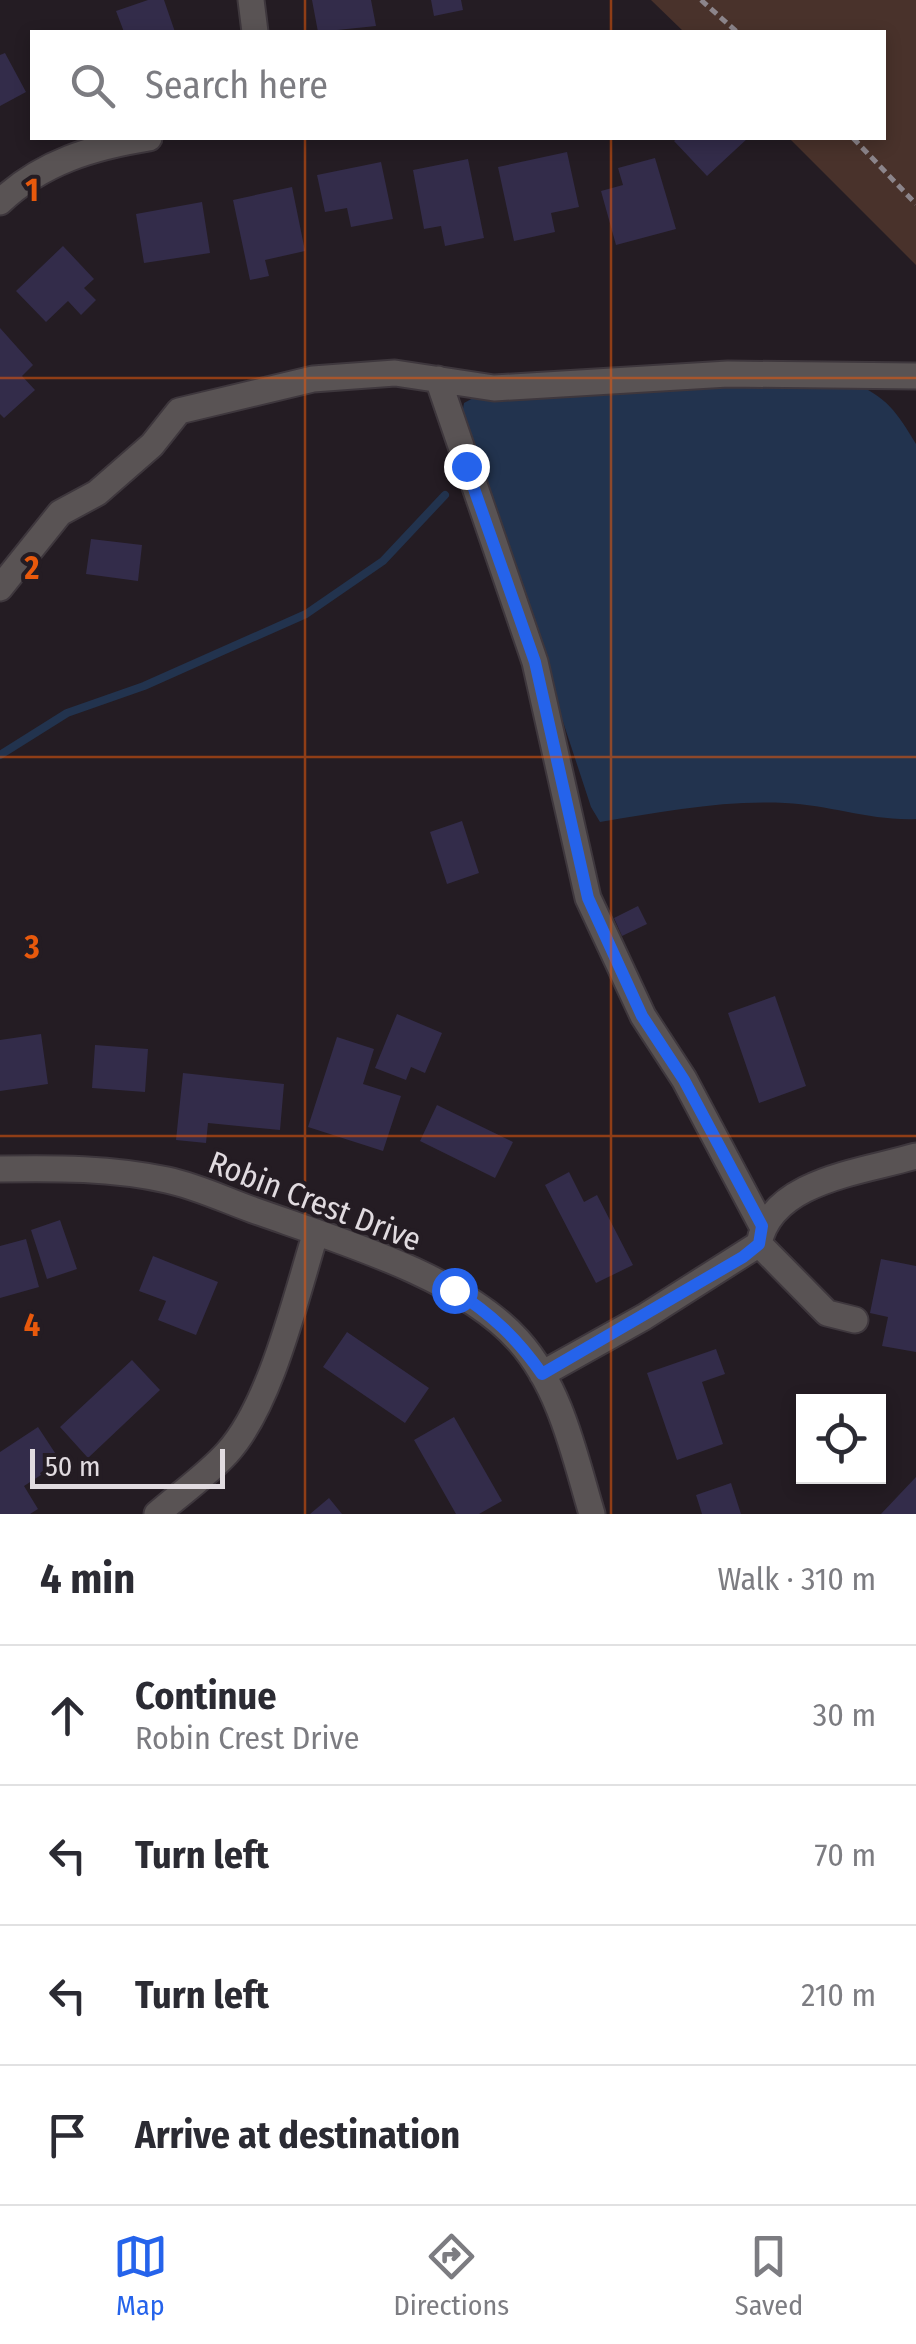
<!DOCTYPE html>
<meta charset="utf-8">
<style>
body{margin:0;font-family:"Fira Sans Condensed",sans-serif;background:#f2f2f3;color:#2b2b33}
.controls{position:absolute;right:30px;bottom:30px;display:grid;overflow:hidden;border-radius:0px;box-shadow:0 5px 15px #0003}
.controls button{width:90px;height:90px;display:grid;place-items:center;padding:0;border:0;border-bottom:2px solid #e1e1e2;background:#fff;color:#2b2b33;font:50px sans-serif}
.scale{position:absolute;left:30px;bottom:25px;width:195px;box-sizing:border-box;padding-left:10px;border:5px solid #e1dbe0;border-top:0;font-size:28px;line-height:35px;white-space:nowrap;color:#e1dbe0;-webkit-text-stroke:8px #241c23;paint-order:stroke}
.stop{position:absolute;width:30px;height:30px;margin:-22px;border:8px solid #2563eb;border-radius:50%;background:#fff}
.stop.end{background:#2563eb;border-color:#fff;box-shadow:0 2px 10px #0008}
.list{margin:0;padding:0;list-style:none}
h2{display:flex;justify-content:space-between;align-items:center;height:130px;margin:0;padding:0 40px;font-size:42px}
h2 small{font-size:32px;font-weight:400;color:#7c7c81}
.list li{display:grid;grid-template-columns:65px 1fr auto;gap:30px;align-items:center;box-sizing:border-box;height:140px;padding:0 40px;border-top:2px solid #e1e1e2}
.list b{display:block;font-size:38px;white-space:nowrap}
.list p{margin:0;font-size:32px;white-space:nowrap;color:#7c7c81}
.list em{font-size:32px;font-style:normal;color:#7c7c81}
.icon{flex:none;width:55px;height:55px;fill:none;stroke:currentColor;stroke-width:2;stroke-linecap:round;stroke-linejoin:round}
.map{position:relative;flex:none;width:916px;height:1514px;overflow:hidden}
.search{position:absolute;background:#fff;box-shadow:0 5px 15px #0003;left:30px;right:30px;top:30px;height:110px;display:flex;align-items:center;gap:25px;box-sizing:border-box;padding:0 35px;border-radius:0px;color:#7c7c81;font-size:38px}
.sheet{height:690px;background:#fff}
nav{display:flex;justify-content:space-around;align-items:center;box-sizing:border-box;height:140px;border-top:2px solid #e1e1e2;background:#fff;font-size:28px;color:#7c7c81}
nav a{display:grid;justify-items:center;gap:5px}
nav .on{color:#2563eb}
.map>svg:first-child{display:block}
.green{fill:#49322b}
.water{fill:#22334e}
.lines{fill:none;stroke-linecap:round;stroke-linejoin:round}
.stream{stroke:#22334e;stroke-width:8}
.building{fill:#332c4a}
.minor-casing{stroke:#3e373d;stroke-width:29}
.path{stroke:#8c858b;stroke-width:5;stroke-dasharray:8 5;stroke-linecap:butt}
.minor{stroke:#595354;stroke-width:25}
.route{stroke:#2563eb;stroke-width:12}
.grid{fill:none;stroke:#e8590c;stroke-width:2.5;stroke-opacity:0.55}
.labels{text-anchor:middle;stroke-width:8;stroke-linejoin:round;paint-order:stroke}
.street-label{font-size:32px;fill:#e1dbe0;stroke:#241c23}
.grid-label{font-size:32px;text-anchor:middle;font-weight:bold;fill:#e8590c;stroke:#241c23;stroke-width:8;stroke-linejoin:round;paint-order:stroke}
</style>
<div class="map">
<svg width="916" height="1514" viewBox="0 0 916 1514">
<rect width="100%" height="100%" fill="#241c23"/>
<path class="green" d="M651 0H916V265L789 138H884V32H684Z"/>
<path class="water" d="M852 383C886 395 898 414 916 444V819C871 821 830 805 785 803 723 800 661 812 600 822L591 807 462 414 464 403 475 397Z"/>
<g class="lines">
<path class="stream" d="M0 755 67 713 144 686 306 614 383 561 445 495"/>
</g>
<path class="building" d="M148 0H164L175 32H124L116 11Z
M312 0H371L376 26 318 32Z
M431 0H461L463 10 434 16Z
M5 53 26 92 0 106V55Z
M678 138H748L707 176 674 141Z
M567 152 579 207 551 213 555 232 514 241 498 167Z
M655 158 676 229 616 245 601 191 623 185 618 168Z
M468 159 484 238 445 246 441 226 424 229 413 170Z
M381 162 393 219 351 227 347 208 325 212 317 175Z
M292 187 305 251 265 260 269 276 250 280 233 200Z
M202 202 210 253 144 263 136 214Z
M63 246 94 279 84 288 96 300 81 315 68 301 46 322 16 291Z
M0 328 33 365 22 376 35 390 4 418 0 414Z
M91 539 142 545 138 581 86 574Z
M462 821 479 873 447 884 430 832Z
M638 906 647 924 622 936 614 918Z
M775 996 806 1086 759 1103 728 1013Z
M397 1014 442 1033 425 1073 411 1067 406 1080 375 1068Z
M41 1034 48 1084 0 1091V1040Z
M337 1037 374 1049 363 1084 401 1096 383 1151 308 1127Z
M95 1045 148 1049 145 1092 92 1088Z
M183 1073 284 1084 280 1130 208 1123 206 1143 176 1140Z
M437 1105 513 1142 495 1178 420 1141Z
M569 1172 584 1202 597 1195 633 1265 596 1283 545 1185Z
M60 1220 77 1269 47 1279 31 1230Z
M26 1239 39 1287 0 1298V1246Z
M153 1256 218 1282 196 1335 158 1320 166 1301 139 1291Z
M881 1259 916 1266V1352L882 1346 888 1317 870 1313Z
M347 1332 429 1388 405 1423 323 1367Z
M716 1349 725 1374 702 1382 723 1444 677 1460 647 1373Z
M132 1360 160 1390 88 1458 60 1427Z
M454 1417 502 1501 479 1514H456L414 1440Z
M38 1427 61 1462 24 1486 38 1509 30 1514H0V1452Z
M916 1477V1514H881Z
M731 1483 741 1514H702L696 1495Z
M329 1498 342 1514H310Z"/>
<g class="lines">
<defs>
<path id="minor" d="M251 0 255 32
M0 202C42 162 93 147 149 138
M438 379 535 662 588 898 643 1016 684 1079 762 1226
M0 588 60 513 97 493 152 445 179 411 313 379 395 373 494 388 728 374 916 376
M0 1169C56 1168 112 1168 167 1180 196 1186 225 1200 253 1210 334 1239 461 1276 518 1340 561 1388 574 1454 592 1514
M855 1320 827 1313 759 1244C771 1180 863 1172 916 1156
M542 1374 644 1317 759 1244
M157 1514C180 1494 207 1475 227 1453 271 1405 296 1296 316 1232"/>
</defs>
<use href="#minor" class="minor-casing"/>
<path class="path" d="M701 0 737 32
M853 138 916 204"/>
<use href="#minor" class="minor"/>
</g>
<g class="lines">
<path class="route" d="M454 1290C491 1314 517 1338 542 1374L743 1257 759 1244 762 1226 684 1080 642 1016 588 898 535 662 466 466"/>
</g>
<path class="grid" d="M305 0V32M611 0V32M305 138V1514M611 138V1514M0 378H916M0 757H916M0 1136H916"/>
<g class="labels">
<g class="street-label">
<text transform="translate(315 1201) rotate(21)" y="11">Robin Crest Drive</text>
</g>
</g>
<g class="grid-label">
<text x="32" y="201">1</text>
<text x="32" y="579">2</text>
<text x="32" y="958">3</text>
<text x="32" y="1336">4</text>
</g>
</svg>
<div class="controls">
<button><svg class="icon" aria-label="locate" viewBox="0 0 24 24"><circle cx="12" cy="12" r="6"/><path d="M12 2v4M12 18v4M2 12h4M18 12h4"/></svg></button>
</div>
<div class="scale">50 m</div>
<div class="stop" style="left:454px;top:1290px"></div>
<div class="stop end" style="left:466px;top:466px"></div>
<div class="search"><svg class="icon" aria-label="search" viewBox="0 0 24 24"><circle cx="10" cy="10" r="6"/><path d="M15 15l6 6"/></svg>Search here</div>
</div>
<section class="sheet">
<h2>4 min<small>Walk · 310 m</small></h2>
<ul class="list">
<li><svg class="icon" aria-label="ahead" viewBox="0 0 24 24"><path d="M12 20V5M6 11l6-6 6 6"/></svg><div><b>Continue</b><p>Robin Crest Drive</p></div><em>30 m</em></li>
<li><svg class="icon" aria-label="left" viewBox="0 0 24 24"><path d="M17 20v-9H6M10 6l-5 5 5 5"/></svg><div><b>Turn left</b></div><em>70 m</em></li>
<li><svg class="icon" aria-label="left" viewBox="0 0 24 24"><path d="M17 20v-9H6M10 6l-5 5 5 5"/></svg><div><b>Turn left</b></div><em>210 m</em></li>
<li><svg class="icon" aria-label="arrive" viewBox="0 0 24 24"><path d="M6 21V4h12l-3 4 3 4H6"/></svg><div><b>Arrive at destination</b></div></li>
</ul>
</section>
<nav>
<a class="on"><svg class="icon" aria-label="map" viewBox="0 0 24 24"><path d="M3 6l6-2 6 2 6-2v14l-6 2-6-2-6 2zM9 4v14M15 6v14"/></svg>Map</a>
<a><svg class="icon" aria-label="directions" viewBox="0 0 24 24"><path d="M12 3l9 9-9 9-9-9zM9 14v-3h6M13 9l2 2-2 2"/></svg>Directions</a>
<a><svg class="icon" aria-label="saved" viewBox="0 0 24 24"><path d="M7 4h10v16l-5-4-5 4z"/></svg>Saved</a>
</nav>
